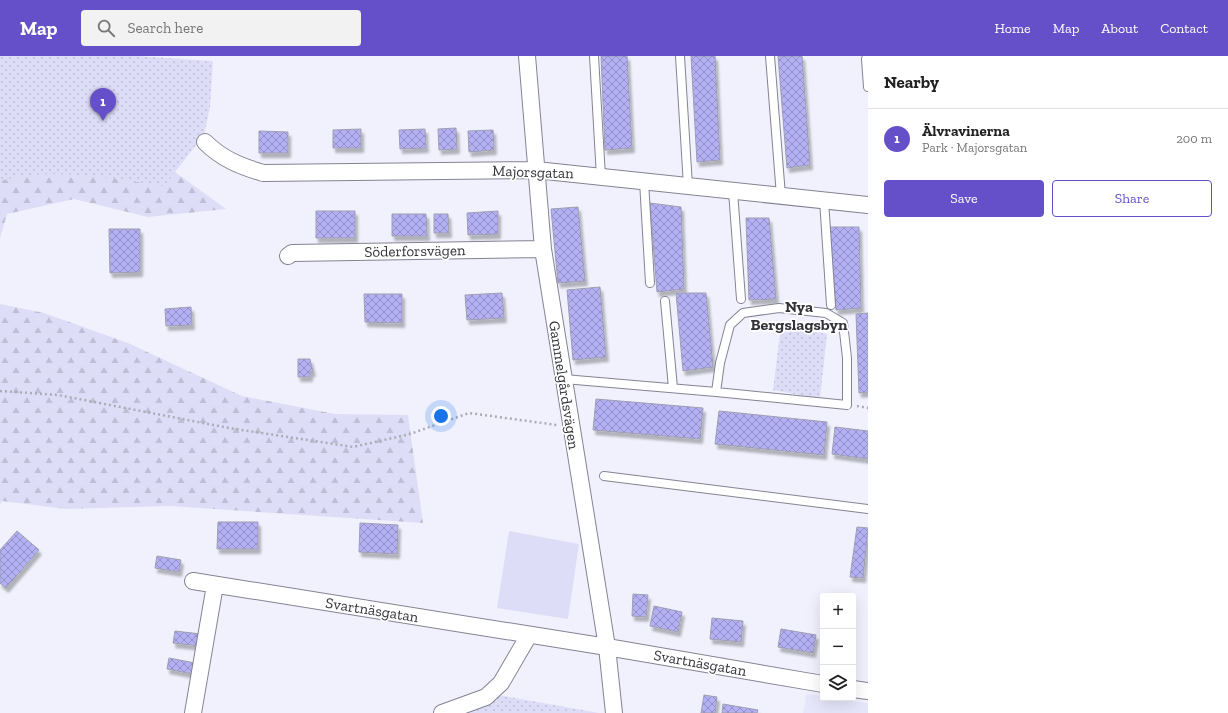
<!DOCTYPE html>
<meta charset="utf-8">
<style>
body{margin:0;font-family:"Zilla Slab",serif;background:#f2f2f2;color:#222}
.controls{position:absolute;right:12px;bottom:12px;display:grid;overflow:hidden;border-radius:4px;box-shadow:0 4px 16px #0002}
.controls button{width:36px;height:36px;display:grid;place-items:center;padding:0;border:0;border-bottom:1px solid #e0e0e0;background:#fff;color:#222;font:20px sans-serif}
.you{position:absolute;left:441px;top:360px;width:14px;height:14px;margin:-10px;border:3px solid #fff;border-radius:50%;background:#1a73e8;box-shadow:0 0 0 6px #1a73e833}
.badge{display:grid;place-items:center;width:26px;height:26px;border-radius:50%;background:#6550c9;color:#fff;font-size:13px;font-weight:700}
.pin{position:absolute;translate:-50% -33px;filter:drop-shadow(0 1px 2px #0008)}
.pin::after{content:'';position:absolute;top:21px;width:14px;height:12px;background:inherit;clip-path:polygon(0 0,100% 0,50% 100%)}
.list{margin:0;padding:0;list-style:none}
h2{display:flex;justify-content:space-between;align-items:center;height:52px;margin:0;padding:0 16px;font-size:17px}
h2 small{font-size:13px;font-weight:400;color:#767676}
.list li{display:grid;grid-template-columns:26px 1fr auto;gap:12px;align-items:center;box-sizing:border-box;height:60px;padding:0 16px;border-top:1px solid #e0e0e0}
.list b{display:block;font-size:15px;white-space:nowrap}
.list p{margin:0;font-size:13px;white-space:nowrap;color:#767676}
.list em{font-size:13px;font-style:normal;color:#767676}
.actions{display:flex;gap:8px;padding:12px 16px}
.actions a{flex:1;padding:9px 0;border:1px solid #6550c9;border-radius:4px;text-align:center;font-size:14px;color:#6550c9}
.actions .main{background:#6550c9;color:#fff}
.icon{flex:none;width:22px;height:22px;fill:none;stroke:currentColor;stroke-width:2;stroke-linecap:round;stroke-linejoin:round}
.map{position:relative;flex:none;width:868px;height:657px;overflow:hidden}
header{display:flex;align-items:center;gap:24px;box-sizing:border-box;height:56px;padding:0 20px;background:#6550c9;color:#fff}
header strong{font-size:19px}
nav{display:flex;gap:22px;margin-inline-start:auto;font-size:14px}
.search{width:280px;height:36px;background:#f2f2f2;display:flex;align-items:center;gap:10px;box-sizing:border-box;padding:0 14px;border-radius:4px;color:#767676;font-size:15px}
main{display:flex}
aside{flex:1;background:#fff}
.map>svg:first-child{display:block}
.built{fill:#e7e7fc}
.forest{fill:url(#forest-firs)}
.park{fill:url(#park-dots)}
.pitch{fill:#deddf8}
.building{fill:url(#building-cross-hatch);stroke:#9e9eb0;filter:url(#shadow)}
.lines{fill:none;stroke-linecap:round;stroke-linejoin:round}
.service-casing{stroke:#838394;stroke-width:10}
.minor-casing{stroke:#838394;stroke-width:18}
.path{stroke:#ababb5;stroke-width:2.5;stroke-dasharray:2 3;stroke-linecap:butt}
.service{stroke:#fff;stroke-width:8}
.minor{stroke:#fff;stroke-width:16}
.labels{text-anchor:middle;stroke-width:3.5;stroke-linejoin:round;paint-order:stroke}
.street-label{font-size:15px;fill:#323239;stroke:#fff}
.neighbourhood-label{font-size:16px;font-weight:bold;fill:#323239;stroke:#fff}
</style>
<header>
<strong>Map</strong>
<div class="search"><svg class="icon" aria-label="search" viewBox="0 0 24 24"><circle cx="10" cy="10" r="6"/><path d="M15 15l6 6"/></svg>Search here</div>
<nav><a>Home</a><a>Map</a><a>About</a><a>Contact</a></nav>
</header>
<main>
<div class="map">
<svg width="868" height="657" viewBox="0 0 868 657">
<defs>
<pattern id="forest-firs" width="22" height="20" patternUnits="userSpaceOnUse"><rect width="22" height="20" fill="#deddf8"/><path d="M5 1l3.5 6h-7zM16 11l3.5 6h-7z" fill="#bfbed5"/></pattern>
<pattern id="park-dots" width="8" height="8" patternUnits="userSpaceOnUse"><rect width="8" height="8" fill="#deddf8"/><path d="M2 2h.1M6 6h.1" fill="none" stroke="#bfbed5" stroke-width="1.8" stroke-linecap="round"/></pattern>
<pattern id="building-cross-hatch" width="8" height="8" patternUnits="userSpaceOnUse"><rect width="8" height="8" fill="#b3b0f3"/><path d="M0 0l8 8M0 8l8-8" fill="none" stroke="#9290c6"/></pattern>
<filter id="shadow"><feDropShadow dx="2.5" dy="4.5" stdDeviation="1" flood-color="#0004"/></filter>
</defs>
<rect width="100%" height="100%" fill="#f1f1fd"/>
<path class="built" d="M806 638 823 640V642L868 647V657H803Z"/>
<path class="forest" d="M0 0 160 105 226 153 148 161 74 143 7 158 0 182Z
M0 248 44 257 128 287 242 340 335 358 408 359 423 467 170 450 65 453 2 445 0 448Z"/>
<path class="park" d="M0 0H136L213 5 210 51 204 79 164 130C111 123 53 110 0 125Z
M781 270 827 278 820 343 773 334Z
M493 638 599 657H446Z"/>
<path class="pitch" d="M509 475 579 488 568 563 497 552Z"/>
<path class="building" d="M601 0H627L632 92 605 94Z
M691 0H715L720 104 697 106Z
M778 0H802L810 109 787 112Z
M456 72 457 93 439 94 438 73Z
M361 73V92H333V74Z
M425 73 426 92 400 93 399 74Z
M493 74 494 94 469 96 468 75Z
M259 75 288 76V97H259Z
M650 147 681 151 684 233 657 236Z
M578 151 585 225 558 227 551 153Z
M316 155H355V182H316Z
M498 155V178L468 179 467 157Z
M392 158H426L427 180H392Z
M434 158H448L449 177H434Z
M746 162H769L776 243 749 244Z
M830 171H859L861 252 836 254Z
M109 173H140V216L110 217Z
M600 231 606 301 573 304 567 234Z
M502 237 504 262 467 264 465 239Z
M676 237H706L713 311 683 315Z
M364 238H402V267L365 266Z
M191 251 192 269 166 270 165 253Z
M868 257V336L859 337 856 258Z
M298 303H310L313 316H310V321H298Z
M596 343 703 352 700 383 593 374Z
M719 355 827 366 824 399 715 388Z
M835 371 868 375V403L832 398Z
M218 466H258V493H217Z
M360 467 398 469 397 498 359 496Z
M857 471 868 472 863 522 850 521Z
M17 475 39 494 6 532 0 527V494Z
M157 500 181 504 179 516 155 512Z
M633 538 648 539 646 561 632 560Z
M654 550 682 556 678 576 650 570Z
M712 562 743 565 741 586 710 583Z
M781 573 816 579 813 597 778 591Z
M175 575 201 578 200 590 173 587Z
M169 602 195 607 193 618 167 613Z
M704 639 717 641 715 657H701Z
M723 648 758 654 757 657H722Z"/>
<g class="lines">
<defs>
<path id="service" d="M594 0 601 121
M680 0 688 130
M770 0 781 140
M866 3 868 31
M644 125 650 227
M733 135 741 243
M824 144 831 249
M665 245 673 332
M564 323 716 336 847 349V302L843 267 826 257 779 252 743 257 730 269 720 307 716 336
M604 420 868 453"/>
<path id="minor" d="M527 0 543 193 607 591 614 657
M205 86C222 103 240 110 263 117L536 114 868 149
M288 200 292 197 543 193
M193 525 607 591 823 628
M853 633 868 635
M193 657 215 529
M442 657 486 641 501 627 529 579"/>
</defs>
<use href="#service" class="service-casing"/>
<use href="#minor" class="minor-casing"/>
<path class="path" d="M0 335 58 339 229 372 353 391 410 378 469 357 557 369
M857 350 868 352"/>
<use href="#service" class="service"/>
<use href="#minor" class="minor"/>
</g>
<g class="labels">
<g class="street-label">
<text transform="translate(533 116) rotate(2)" y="5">Majorsgatan</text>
<text transform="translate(415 195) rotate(-1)" y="5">Söderforsvägen</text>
<text transform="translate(564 329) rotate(81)" y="5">Gammelgårdsvägen</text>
<text transform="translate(372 554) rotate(9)" y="5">Svartnäsgatan</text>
<text transform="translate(700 607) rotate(10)" y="5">Svartnäsgatan</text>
</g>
<g class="neighbourhood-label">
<text x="799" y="256">Nya<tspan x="799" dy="18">Bergslagsbyn</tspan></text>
</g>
</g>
</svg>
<div class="controls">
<button>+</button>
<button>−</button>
<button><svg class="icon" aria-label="layers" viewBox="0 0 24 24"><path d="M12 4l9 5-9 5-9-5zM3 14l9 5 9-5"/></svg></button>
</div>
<div class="you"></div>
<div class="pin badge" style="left:103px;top:65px">1</div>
</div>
<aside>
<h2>Nearby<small></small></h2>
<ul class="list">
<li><span class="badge">1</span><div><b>Älvravinerna</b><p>Park · Majorsgatan</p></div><em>200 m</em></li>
</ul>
<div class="actions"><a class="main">Save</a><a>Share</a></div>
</aside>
</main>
